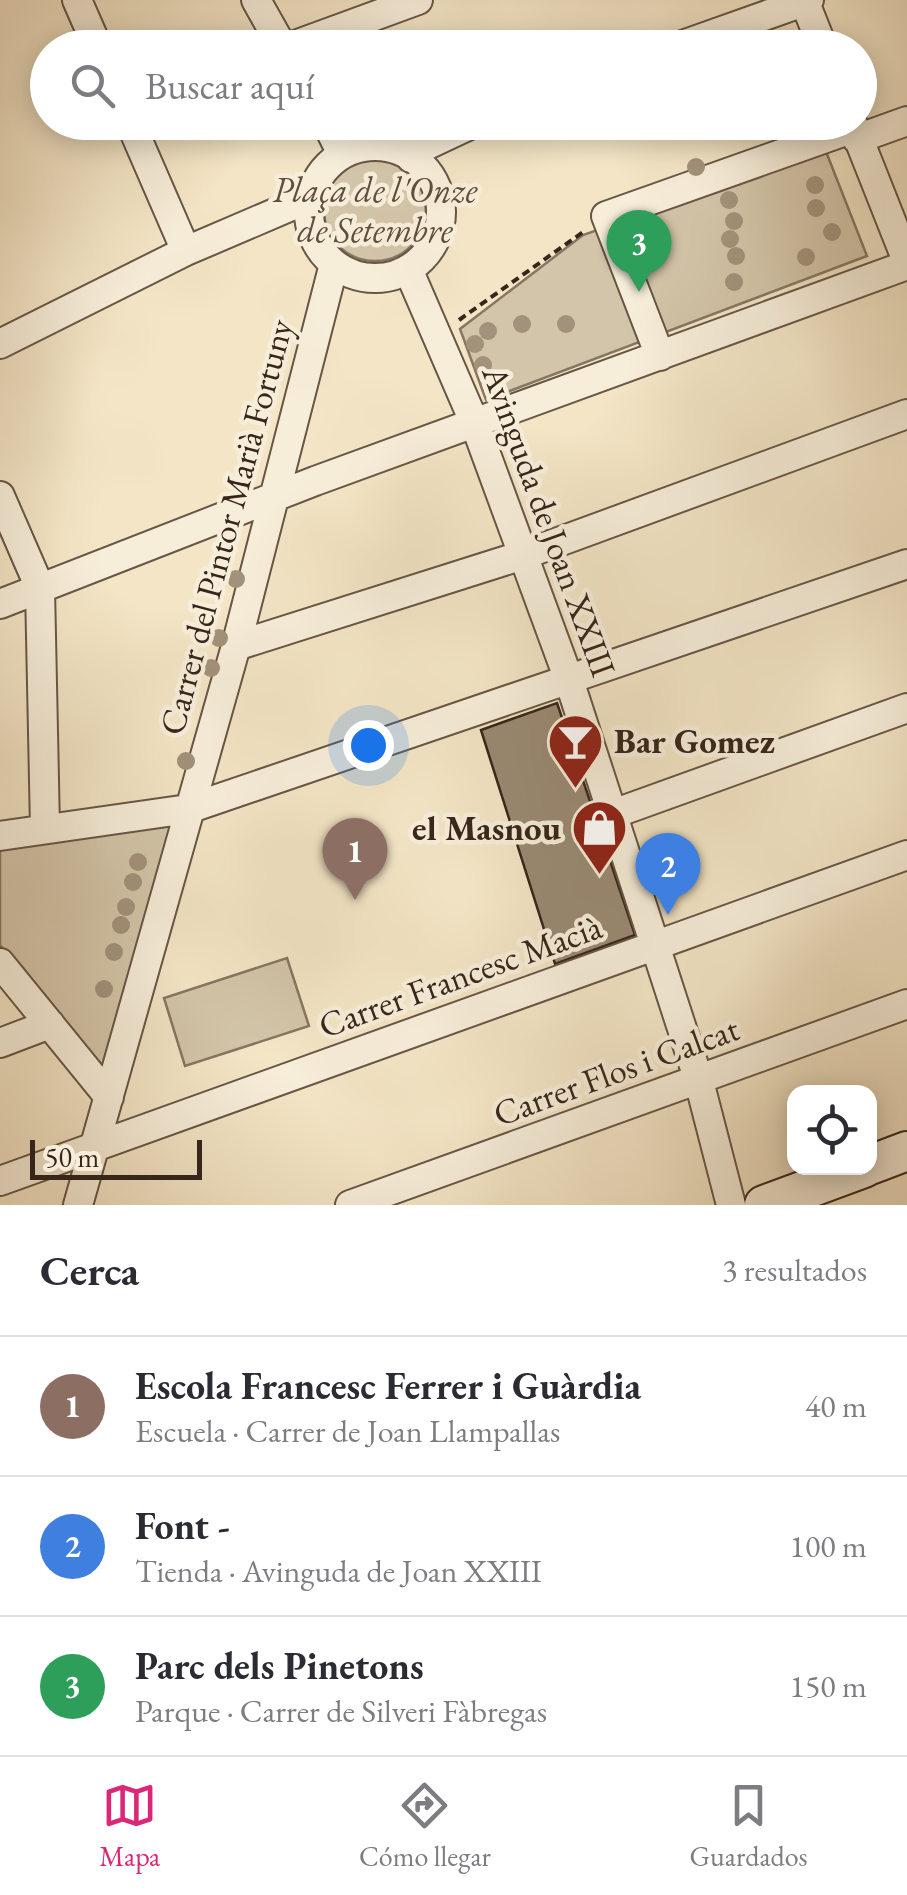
<!DOCTYPE html>
<html lang="es">
<meta charset="utf-8">
<style>
body{margin:0;font-family:"EB Garamond",serif;background:#f7f7f7;color:#2b2b33}
.controls{position:absolute;right:30px;bottom:30px;display:grid;overflow:hidden;border-radius:20px;box-shadow:0 5px 25px #0003}
.controls button{width:90px;height:90px;display:grid;place-items:center;padding:0;border:0;border-bottom:2px solid #e1e1e2;background:#fff;color:#2b2b33;font:50px sans-serif}
.scale{position:absolute;left:30px;bottom:25px;width:172px;box-sizing:border-box;padding-left:10px;border:5px solid #38261a;border-top:0;font-size:28px;line-height:35px;white-space:nowrap;color:#38261a;-webkit-text-stroke:8px #f7eeda;paint-order:stroke}
.you{position:absolute;left:368px;top:745px;width:35px;height:35px;margin:-25px;border:8px solid #fff;border-radius:50%;background:#1a73e8;box-shadow:0 0 0 15px #1a73e833}
.badge{display:grid;place-items:center;width:65px;height:65px;border-radius:50%;background:#db2777;color:#fff;font-size:32px;font-weight:700}
.pin{position:absolute;translate:-50% -82px;filter:drop-shadow(0 2px 5px #0008)}
.pin::after{content:'';position:absolute;top:52px;width:35px;height:30px;background:inherit;clip-path:polygon(0 0,100% 0,50% 100%)}
.list{margin:0;padding:0;list-style:none}
h2{display:flex;justify-content:space-between;align-items:center;height:130px;margin:0;padding:0 40px;font-size:42px}
h2 small{font-size:32px;font-weight:400;color:#7c7c81}
.list li{display:grid;grid-template-columns:65px 1fr auto;gap:30px;align-items:center;box-sizing:border-box;height:140px;padding:0 40px;border-top:2px solid #e1e1e2}
.list b{display:block;font-size:38px;white-space:nowrap}
.list p{margin:0;font-size:32px;white-space:nowrap;color:#7c7c81}
.list em{font-size:32px;font-style:normal;color:#7c7c81}
.icon{flex:none;width:55px;height:55px;fill:none;stroke:currentColor;stroke-width:2;stroke-linecap:round;stroke-linejoin:round}
.map{position:relative;flex:none;width:907px;height:1205px;overflow:hidden}
.search{position:absolute;background:#fff;box-shadow:0 5px 25px #0003;left:30px;right:30px;top:30px;height:110px;display:flex;align-items:center;gap:25px;box-sizing:border-box;padding:0 35px;border-radius:55px;color:#7c7c81;font-size:38px}
.sheet{height:550px;background:#fff}
nav{display:flex;justify-content:space-around;align-items:center;box-sizing:border-box;height:140px;border-top:2px solid #e1e1e2;background:#fff;font-size:28px;color:#7c7c81}
nav a{display:grid;justify-items:center;gap:5px}
nav .on{color:#db2777}
.map>svg:first-child{display:block}
.green{fill:#d3c5a9;stroke:#867662;stroke-width:2.5}
.building{fill:#998973;stroke:#38261a;stroke-width:2.5}
.lines{fill:none;stroke-linecap:round;stroke-linejoin:round}
.street-casing{stroke:#675645;stroke-width:32}
.secondary-casing{stroke:#38261a;stroke-width:42}
.path{stroke:#38261a;stroke-width:4;stroke-dasharray:8 5;stroke-linecap:butt}
.street{stroke:#f7eeda;stroke-width:28}
.secondary{stroke:#f7eeda;stroke-width:38}
.tree{fill:#a2927b}
.labels{text-anchor:middle;stroke-width:9;stroke-linejoin:round;paint-order:stroke}
.park-label{font-size:35px;font-style:italic;fill:#5f4e3e;stroke:#f7eeda}
.street-label{font-size:35px;fill:#38261a;stroke:#f7eeda}
.poi-label{font-size:35px;font-weight:bold;fill:#38261a;stroke:#f7eeda;text-anchor:start}
</style>
<div class="map">
<svg width="907" height="1205" viewBox="0 0 907 1205">
<rect width="100%" height="100%" fill="#f3e5c6"/>
<filter id="stains"><feTurbulence type="fractalNoise" baseFrequency=".002" numOctaves="4"/><feColorMatrix values="0 0 0 0 .2 0 0 0 0 .09 0 0 0 0 .02 0 0 0 .5 -.17"/></filter>
<radialGradient id="worn" r=".72"><stop offset=".6" stop-color="#630" stop-opacity="0"/><stop offset="1" stop-color="#630" stop-opacity=".3"/></radialGradient>
<path class="green" d="M825 149 867 256 486 400 460 329 583 235Z
M324 210a51 51 0 1 1 102 0a51 51 0 1 1-102 0Z
M175 820 105 1076 0 945V848Z
M287 958 309 1026 185 1066 164 998Z"/>
<path class="building" d="M557 703 635 935 555 964 481 730Z"/>
<g class="lines">
<defs>
<path id="street" d="M77 0 98 48
M256 0 283 48
M804 0 823 48
M287 48 418 0
M674 48 809 0
M130 122 186 251
M326 122 342 154
M852 122 907 261
M857 139 907 121
M309 212a66 66 0 1 1 132 0a66 66 0 1 1-132 0Z
M411 158 425 146 476 122
M408 269 475 424 569 680 699 1081 731 1205
M0 344 186 251 310 198
M660 356 606 216 854 128
M0 496 40 588 45 828
M0 604 315 481 907 265
M236 646 523 555 907 414
M613 814 907 708
M0 836 188 809 907 564
M0 963 109 1097
M0 1043 50 1024
M0 1181 907 855
M78 1205 236 646 334 264
M350 1205 907 1004"/>
<path id="secondary" d="M870 1165 907 1151
M764 1205 864 1168"/>
</defs>
<use href="#street" class="street-casing"/>
<use href="#secondary" class="secondary-casing"/>
<path class="path" d="M459 320 586 230"/>
<use href="#street" class="street"/>
<use href="#secondary" class="secondary"/>
</g>
<g class="tree">
<circle cx="696" cy="167" r="9"/>
<circle cx="815" cy="185" r="9"/>
<circle cx="729" cy="200" r="9"/>
<circle cx="816" cy="208" r="9"/>
<circle cx="734" cy="221" r="9"/>
<circle cx="832" cy="232" r="9"/>
<circle cx="730" cy="239" r="9"/>
<circle cx="736" cy="256" r="9"/>
<circle cx="806" cy="257" r="9"/>
<circle cx="734" cy="282" r="9"/>
<circle cx="522" cy="324" r="9"/>
<circle cx="566" cy="324" r="9"/>
<circle cx="488" cy="331" r="9"/>
<circle cx="475" cy="344" r="9"/>
<circle cx="483" cy="365" r="9"/>
<circle cx="236" cy="579" r="9"/>
<circle cx="219" cy="638" r="9"/>
<circle cx="211" cy="668" r="9"/>
<circle cx="186" cy="761" r="9"/>
<circle cx="138" cy="862" r="9"/>
<circle cx="133" cy="882" r="9"/>
<circle cx="126" cy="907" r="9"/>
<circle cx="121" cy="925" r="9"/>
<circle cx="114" cy="952" r="9"/>
<circle cx="104" cy="989" r="9"/>
</g>
<defs>
<symbol id="bar-pin" viewBox="-11 -11 22 30"><path d="M0 17L-7.5 6A9.5 9.5 0 1 1 7.5 6Z" fill="#8f2418" stroke="#f7eeda"/><path d="M-6-5H6L.8 .8V4.5H3.5V6h-7V4.5H-.8V.8Z" fill="#fff"/></symbol>
<symbol id="shop-pin" viewBox="-11 -11 22 30"><path d="M0 17L-7.5 6A9.5 9.5 0 1 1 7.5 6Z" fill="#8f2418" stroke="#f7eeda"/><path d="M-5-2.5h2.3a2.7 3.5 0 0 1 5.4 0H5L5.5 6h-11ZM-1.5-2.5h3a1.5 2.3 0 0 0-3 0Z" fill="#fff"/></symbol>
</defs>
<g fill-rule="evenodd">
<use href="#bar-pin" x="544" y="710" width="63" height="86"/>
<use href="#shop-pin" x="568" y="796" width="63" height="86"/>
</g>
<g class="labels">
<g class="park-label">
<text x="375" y="202">Plaça de l'Onze<tspan x="375" dy="40">de Setembre</tspan></text>
</g>
<g class="street-label">
<text transform="translate(549 521) rotate(70)" y="12">Avinguda de Joan XXIII</text>
<text transform="translate(226 527) rotate(-75)" y="12">Carrer del Pintor Marià Fortuny</text>
<text transform="translate(460 976) rotate(-20)" y="12">Carrer Francesc Macià</text>
<text transform="translate(616 1071) rotate(-20)" y="12">Carrer Flos i Calcat</text>
</g>
<g class="poi-label">
<text x="614" y="753">Bar Gomez</text>
<text x="561" y="840" text-anchor="end">el Masnou</text>
</g>
</g>
<rect width="100%" height="100%" filter="url(#stains)"/>
<rect width="100%" height="100%" fill="url(#worn)"/>
</svg>
<div class="controls">
<button><svg class="icon" aria-label="locate" viewBox="0 0 24 24"><circle cx="12" cy="12" r="6"/><path d="M12 2v4M12 18v4M2 12h4M18 12h4"/></svg></button>
</div>
<div class="scale">50 m</div>
<div class="you"></div>
<div class="pin badge" style="left:355px;top:900px;background:#8d6e63">1</div>
<div class="pin badge" style="left:668px;top:915px;background:#3f7fe0">2</div>
<div class="pin badge" style="left:639px;top:292px;background:#2e9e5b">3</div>
<div class="search"><svg class="icon" aria-label="search" viewBox="0 0 24 24"><circle cx="10" cy="10" r="6"/><path d="M15 15l6 6"/></svg>Buscar aquí</div>
</div>
<section class="sheet">
<h2>Cerca<small>3 resultados</small></h2>
<ul class="list">
<li><span class="badge" style="background:#8d6e63">1</span><div><b>Escola Francesc Ferrer i Guàrdia</b><p>Escuela · Carrer de Joan Llampallas</p></div><em>40 m</em></li>
<li><span class="badge" style="background:#3f7fe0">2</span><div><b>Font -</b><p>Tienda · Avinguda de Joan XXIII</p></div><em>100 m</em></li>
<li><span class="badge" style="background:#2e9e5b">3</span><div><b>Parc dels Pinetons</b><p>Parque · Carrer de Silveri Fàbregas</p></div><em>150 m</em></li>
</ul>
</section>
<nav>
<a class="on"><svg class="icon" aria-label="map" viewBox="0 0 24 24"><path d="M3 6l6-2 6 2 6-2v14l-6 2-6-2-6 2zM9 4v14M15 6v14"/></svg>Mapa</a>
<a><svg class="icon" aria-label="directions" viewBox="0 0 24 24"><path d="M12 3l9 9-9 9-9-9zM9 14v-3h6M13 9l2 2-2 2"/></svg>Cómo llegar</a>
<a><svg class="icon" aria-label="saved" viewBox="0 0 24 24"><path d="M7 4h10v16l-5-4-5 4z"/></svg>Guardados</a>
</nav>
